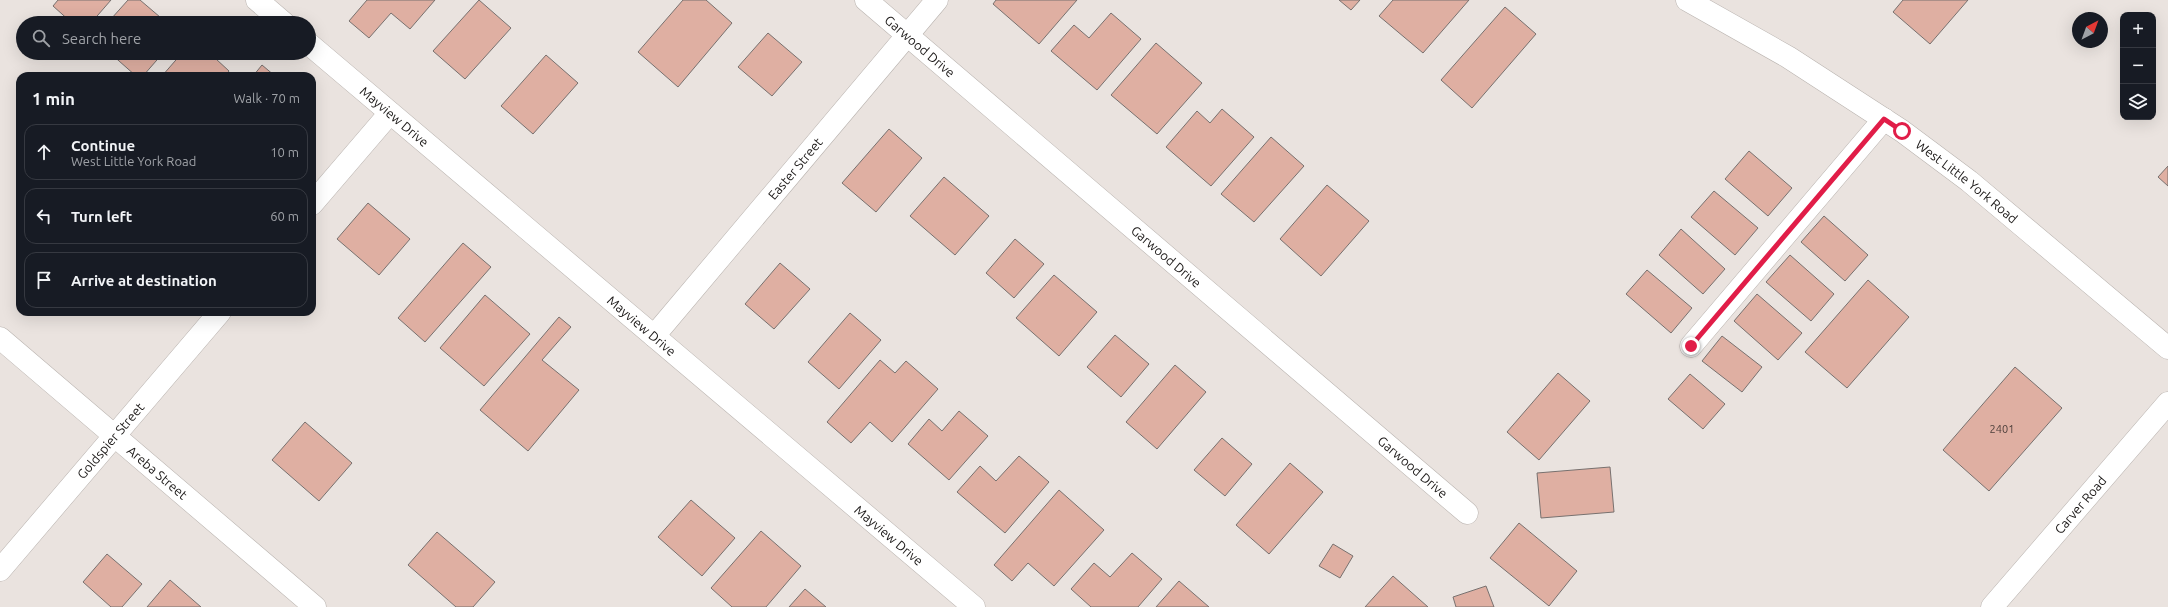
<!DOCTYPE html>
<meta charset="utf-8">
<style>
body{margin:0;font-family:Ubuntu,sans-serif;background:#242831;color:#f1f3f6}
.controls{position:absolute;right:12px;top:12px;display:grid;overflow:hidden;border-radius:8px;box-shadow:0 4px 16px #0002}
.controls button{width:36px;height:36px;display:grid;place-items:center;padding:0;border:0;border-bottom:1px solid #363941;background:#171b24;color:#f1f3f6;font:20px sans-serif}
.compass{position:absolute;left:2072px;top:12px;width:36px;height:36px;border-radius:50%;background:#171b24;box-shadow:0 4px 16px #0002;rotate:41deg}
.stop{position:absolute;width:12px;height:12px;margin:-9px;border:3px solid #e11d48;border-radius:50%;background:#fff}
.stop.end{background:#e11d48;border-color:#fff;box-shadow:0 1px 4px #0008}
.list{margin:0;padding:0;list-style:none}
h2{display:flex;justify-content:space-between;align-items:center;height:52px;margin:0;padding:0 16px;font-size:17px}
h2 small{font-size:13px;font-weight:400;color:#9ea1a6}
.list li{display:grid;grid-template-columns:26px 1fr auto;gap:12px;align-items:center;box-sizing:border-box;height:56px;margin:0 8px 8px;padding:0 8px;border:1px solid #363941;border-radius:12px}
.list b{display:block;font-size:15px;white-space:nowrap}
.list p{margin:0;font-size:13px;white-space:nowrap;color:#9ea1a6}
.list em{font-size:13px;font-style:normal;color:#9ea1a6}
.icon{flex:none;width:22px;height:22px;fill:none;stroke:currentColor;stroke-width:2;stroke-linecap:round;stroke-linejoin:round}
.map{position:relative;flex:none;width:2168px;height:607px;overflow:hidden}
.search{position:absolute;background:#171b24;box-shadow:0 4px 16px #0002;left:16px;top:16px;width:300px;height:44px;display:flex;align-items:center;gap:10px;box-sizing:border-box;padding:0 14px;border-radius:22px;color:#9ea1a6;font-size:15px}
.panel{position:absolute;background:#171b24;box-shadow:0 4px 16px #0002;left:16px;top:72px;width:300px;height:244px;border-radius:12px}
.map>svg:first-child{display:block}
.building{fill:#dfafa2;stroke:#78716f}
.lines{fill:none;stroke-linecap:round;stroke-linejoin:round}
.minor-casing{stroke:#b9b3af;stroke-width:23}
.minor{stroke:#fff;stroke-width:22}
.route{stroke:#e11d48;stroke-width:5}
.labels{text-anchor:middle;stroke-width:4;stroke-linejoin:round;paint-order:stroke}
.number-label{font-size:11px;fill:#4c3e3a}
.street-label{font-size:13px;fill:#1b1817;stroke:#eae3df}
</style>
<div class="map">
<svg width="2168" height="607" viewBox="0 0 2168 607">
<rect width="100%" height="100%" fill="#eae3df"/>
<path class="building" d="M58 0H111L91 23H72L53 6Z
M128 0H140L167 23H115L111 19Z
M367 0H435L410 29 391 13 369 38 349 21Z
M479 0 511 28 465 79 433 51Z
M683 0H706L732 23 678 87 638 52Z
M996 0H1077L1039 44 993 4Z
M1339 0H1360L1351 10Z
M1393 0H1469L1423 53 1379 16Z
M1903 0H1968L1930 44 1893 12Z
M1505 7 1536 34 1472 108 1441 80Z
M1111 13 1141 39 1097 90 1051 51 1074 25 1089 38Z
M768 33 802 62 772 96 738 67Z
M1156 43 1202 83 1157 134 1111 95Z
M110 53H163L143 76H136Z
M182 53H221L216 59 229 71 225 76H162Z
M546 55 578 83 533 134 501 106Z
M262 65 275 76H253Z
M1222 109 1254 137 1211 186 1166 147 1197 111 1210 123Z
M889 129 922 158 876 212 842 183Z
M1271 137 1304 166 1254 222 1221 194Z
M1749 151 1792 188 1768 216 1725 179Z
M2168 166V186L2158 177Z
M944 177 989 216 955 255 910 216Z
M1327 185 1369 221 1321 276 1280 239Z
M1714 191 1758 228 1735 255 1691 217Z
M368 203 410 239 379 275 337 239Z
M1824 216 1868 255 1845 281 1801 242Z
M1681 229 1725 269 1703 294 1659 255Z
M1015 239 1044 264 1014 298 986 273Z
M463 243 491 267 425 342 398 318Z
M1790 255 1834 294 1811 321 1766 282Z
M780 263 810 289 774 329 745 304Z
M1647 270 1692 308 1671 333 1626 294Z
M1054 275 1097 312 1059 356 1016 318Z
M1868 280 1909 317 1847 388 1805 352Z
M1757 294 1802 333 1778 360 1734 321Z
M485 295 530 334 484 386 440 348Z
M850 313 881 340 839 389 808 362Z
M559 317 571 327 542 360 579 390 528 451 480 410Z
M1115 335 1149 364 1121 397 1087 367Z
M1722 336 1762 367 1742 392 1702 361Z
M880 360 895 373 906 361 938 389 892 442 870 422 851 443 827 422Z
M1175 365 1206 392 1157 449 1126 422Z
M2015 367 2062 408 1989 491 1943 450Z
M1558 373 1590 401 1539 460 1507 432Z
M1690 374 1725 404 1703 429 1668 399Z
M959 411 988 436 949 480 908 444 929 419 942 431Z
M305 422 352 463 319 501 272 460Z
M1222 438 1252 464 1225 496 1194 470Z
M1019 456 1049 482 1005 533 957 492 980 466 996 481Z
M1290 463 1323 492 1269 554 1236 525Z
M1610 467 1614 512 1541 518 1537 473Z
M1059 490 1104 530 1054 586 1028 563 1012 581 994 565Z
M691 500 735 538 702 576 658 537Z
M1519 523 1577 571 1549 606 1490 558Z
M761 531 801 566 766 607H732L711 588Z
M437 532 495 582 473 607H456L408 565Z
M1333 544 1353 556 1340 578 1319 566Z
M1132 553 1162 579 1138 607H1091L1071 589 1094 563 1110 577Z
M107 554 142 584 122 607H111L83 582Z
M1393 576 1428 607H1365Z
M170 580 201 607H147Z
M1179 581 1209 607H1156Z
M1486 586 1494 607H1456L1453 597Z
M805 589 826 607H789Z"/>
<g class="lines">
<defs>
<g id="minor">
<path d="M257 0 284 23"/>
<path id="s1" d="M866 0 1467 513"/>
<path id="s2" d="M1687 0 1788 57 1902 131 1969 181 2168 348"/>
<path id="s3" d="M309 44 974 607"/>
<path d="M312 204 390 113"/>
<path id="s4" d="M654 336 937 0"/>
<path id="s5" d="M0 338 315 607"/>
<path d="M1691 346 1884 119"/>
<path id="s6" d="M0 570 220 312"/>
<path id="s7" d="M1992 607 2168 403"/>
</g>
</defs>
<use href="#minor" class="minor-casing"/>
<use href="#minor" class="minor"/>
</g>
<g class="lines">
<path class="route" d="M1691 346 1884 119 1902 131"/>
</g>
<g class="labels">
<g class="number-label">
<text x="2002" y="433">2401</text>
</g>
<g class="street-label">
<text dy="5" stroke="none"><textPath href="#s1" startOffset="71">Garwood Drive</textPath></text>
<text dy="5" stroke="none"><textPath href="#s3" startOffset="112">Mayview Drive</textPath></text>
<text dy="5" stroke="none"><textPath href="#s4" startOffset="219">Easter Street</textPath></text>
<text dy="5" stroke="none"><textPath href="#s2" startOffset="334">West Little York Road</textPath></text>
<text dy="5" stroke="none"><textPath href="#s1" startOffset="395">Garwood Drive</textPath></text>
<text dy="5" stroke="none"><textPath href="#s3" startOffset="436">Mayview Drive</textPath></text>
<text dy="5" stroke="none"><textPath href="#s6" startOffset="170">Goldspier Street</textPath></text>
<text dy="5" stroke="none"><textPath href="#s1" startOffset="719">Garwood Drive</textPath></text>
<text dy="5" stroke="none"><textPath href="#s5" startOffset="207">Areba Street</textPath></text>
<text dy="5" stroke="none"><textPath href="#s7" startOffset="135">Carver Road</textPath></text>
<text dy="5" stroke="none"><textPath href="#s3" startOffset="760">Mayview Drive</textPath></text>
</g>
</g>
</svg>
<div class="controls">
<button>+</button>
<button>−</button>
<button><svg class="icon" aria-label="layers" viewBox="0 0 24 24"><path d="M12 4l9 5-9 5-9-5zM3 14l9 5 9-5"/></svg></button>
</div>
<svg class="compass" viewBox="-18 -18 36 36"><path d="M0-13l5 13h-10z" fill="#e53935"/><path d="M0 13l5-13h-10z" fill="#9ea1a6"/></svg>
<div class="stop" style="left:1902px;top:131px"></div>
<div class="stop end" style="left:1691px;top:346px"></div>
<div class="search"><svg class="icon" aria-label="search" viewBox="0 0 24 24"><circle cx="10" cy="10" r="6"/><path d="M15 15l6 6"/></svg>Search here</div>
<section class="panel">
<h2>1 min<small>Walk · 70 m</small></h2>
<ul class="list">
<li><svg class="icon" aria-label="ahead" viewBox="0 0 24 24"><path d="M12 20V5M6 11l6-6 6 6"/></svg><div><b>Continue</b><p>West Little York Road</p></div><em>10 m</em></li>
<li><svg class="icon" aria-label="left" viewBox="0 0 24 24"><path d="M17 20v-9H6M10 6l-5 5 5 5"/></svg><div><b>Turn left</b></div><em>60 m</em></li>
<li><svg class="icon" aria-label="arrive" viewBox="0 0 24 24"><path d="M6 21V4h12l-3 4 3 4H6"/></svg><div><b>Arrive at destination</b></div></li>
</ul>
</section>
</div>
